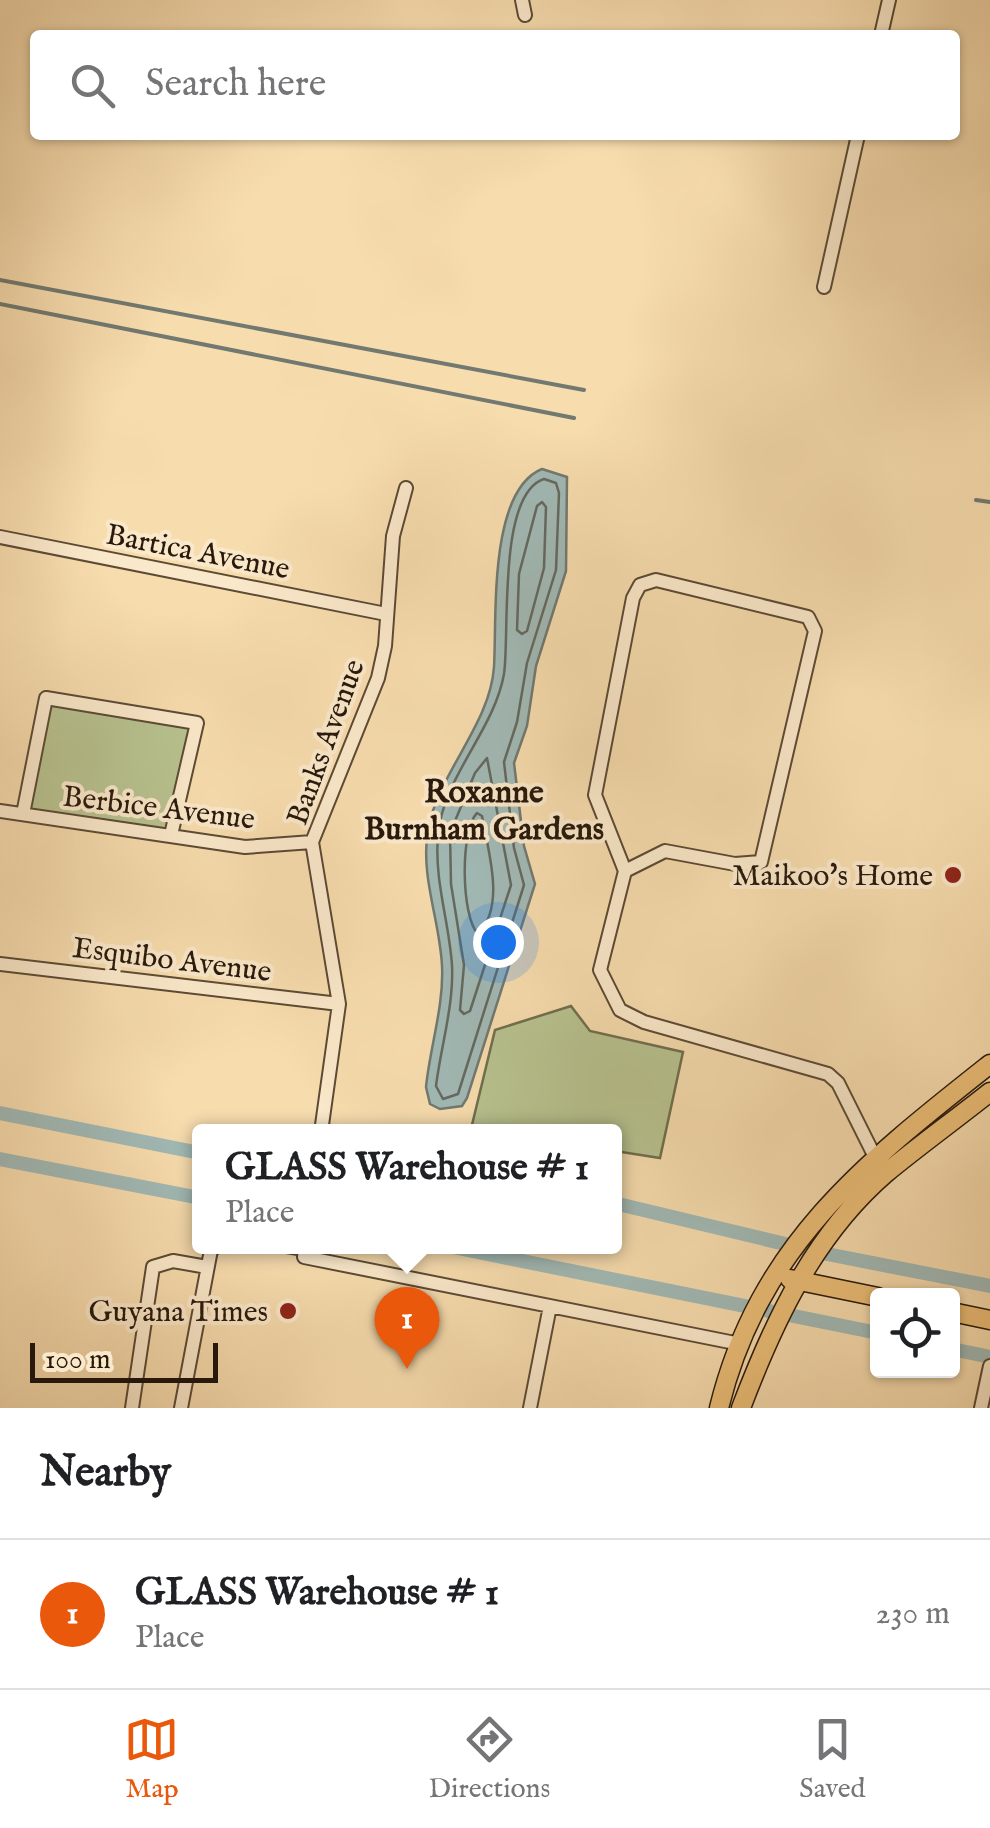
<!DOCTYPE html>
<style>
body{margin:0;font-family:"IM FELL English",serif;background:#f2f2f2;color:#202124}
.controls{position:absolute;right:30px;bottom:30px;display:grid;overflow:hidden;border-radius:10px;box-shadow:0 2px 8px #0004}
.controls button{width:90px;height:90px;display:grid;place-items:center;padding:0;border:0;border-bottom:2px solid #e0e0e0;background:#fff;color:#202124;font:50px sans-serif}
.scale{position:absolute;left:30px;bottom:25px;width:188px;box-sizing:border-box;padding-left:10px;border:5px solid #28190c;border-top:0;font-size:28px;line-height:35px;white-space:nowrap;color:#28190c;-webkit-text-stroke:8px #fae8ca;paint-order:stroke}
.you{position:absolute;left:498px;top:942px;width:35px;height:35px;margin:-25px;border:8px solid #fff;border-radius:50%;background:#1a73e8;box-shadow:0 0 0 15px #1a73e833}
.badge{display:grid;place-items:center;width:65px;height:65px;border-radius:50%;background:#ea580c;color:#fff;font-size:32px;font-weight:700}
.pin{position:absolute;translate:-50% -82px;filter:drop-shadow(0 2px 5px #0008)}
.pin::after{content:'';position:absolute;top:52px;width:35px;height:30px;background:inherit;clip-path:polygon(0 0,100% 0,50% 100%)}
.popup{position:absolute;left:192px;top:1124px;width:430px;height:130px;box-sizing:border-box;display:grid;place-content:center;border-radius:10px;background:#fff;filter:drop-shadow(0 2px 8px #0005);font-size:32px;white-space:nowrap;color:#757577}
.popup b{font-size:38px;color:#202124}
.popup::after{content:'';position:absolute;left:50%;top:100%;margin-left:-20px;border:20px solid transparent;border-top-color:#fff}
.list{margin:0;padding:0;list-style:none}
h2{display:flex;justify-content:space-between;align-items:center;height:130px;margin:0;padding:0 40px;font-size:42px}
h2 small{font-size:32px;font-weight:400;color:#757577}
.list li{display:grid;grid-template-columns:65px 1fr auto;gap:30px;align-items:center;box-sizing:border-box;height:150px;padding:0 40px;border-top:2px solid #e0e0e0}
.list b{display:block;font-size:38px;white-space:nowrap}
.list p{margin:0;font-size:32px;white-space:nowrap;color:#757577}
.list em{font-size:32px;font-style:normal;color:#757577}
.icon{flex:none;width:55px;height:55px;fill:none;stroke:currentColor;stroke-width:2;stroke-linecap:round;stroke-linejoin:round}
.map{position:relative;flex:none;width:990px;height:1408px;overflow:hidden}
.search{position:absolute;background:#fff;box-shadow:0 2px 8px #0004;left:30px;right:30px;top:30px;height:110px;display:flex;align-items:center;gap:25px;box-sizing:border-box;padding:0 35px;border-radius:10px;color:#757577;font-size:38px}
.sheet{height:280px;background:#fff}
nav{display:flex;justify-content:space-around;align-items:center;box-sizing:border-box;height:140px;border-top:2px solid #e0e0e0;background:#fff;font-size:28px;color:#757577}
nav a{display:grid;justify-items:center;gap:5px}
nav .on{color:#ea580c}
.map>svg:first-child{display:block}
.green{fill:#b7c28f;stroke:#706e4e;stroke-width:2.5}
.water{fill:#a1b9b5;stroke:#717971;stroke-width:2.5}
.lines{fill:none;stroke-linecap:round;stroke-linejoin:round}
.shore{stroke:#646960;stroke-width:2.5}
.stream{stroke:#717971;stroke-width:4}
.canal{stroke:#a1b9b5;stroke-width:14}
.minor-casing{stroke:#5c4a34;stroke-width:16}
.major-casing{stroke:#28190c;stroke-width:21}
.minor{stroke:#fae8ca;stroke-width:12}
.major{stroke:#ecbe77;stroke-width:18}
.poi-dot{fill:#8f2418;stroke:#fae8ca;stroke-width:4}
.labels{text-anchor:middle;stroke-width:8;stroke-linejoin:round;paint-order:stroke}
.street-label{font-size:30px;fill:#28190c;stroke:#fae8ca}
.poi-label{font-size:30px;fill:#28190c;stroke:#fae8ca;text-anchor:end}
.neighbourhood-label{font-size:32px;font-weight:bold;fill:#28190c;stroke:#fae8ca}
</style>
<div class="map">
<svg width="990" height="1408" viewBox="0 0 990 1408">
<rect width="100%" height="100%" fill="#f7dcae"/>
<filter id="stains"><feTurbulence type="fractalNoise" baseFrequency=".002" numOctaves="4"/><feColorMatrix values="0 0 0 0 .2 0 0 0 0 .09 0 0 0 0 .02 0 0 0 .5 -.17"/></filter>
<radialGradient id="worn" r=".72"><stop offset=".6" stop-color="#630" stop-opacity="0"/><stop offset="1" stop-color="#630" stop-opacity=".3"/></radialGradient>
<path class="green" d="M46 698 197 723 171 835 23 814Z
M571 1006 590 1031 683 1052 660 1158 615 1151 614 1132 471 1129 495 1030Z"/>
<path class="water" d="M542 469 567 477 566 571 536 666 527 726 514 763 524 846 535 884 467 1098 462 1106 440 1109 430 1104 426 1087C430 1047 444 1006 442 966 440 921 420 876 428 830 438 773 490 725 494 667 497 618 488 491 542 469Z"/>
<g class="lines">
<path class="shore" d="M544 479 556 483 559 493 556 570 527 663 517 722 504 762 514 848 524 885 458 1094 443 1099 436 1086C441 1046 454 1005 452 965 449 921 434 880 438 836 442 778 494 731 504 674 510 635 497 494 544 479Z
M542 502 546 507 544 568 527 631 522 634 517 630 519 574 537 506Z
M487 758 511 885 470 1011 464 1014 460 1010 464 965 451 884 450 833 475 773Z
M477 813 482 816C488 851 506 906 478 934 461 917 460 830 477 813Z"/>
<path class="stream" d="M0 280 584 390
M0 304 574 418
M976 500 990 502"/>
<path class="canal" d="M0 1113 200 1153
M0 1159 200 1198
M614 1203 827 1254 990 1286
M448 1246 878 1333
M952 1349 990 1357"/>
<defs>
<path id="minor" d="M522 0 525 15
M881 35 889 0
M824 287 858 135
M0 537 386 614
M0 811 245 847 312 842
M23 814 46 698 197 723 171 835
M625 871 665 851 735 864 761 862 815 631 808 617 656 580 640 585 633 598 595 795 625 871 600 970 620 1010 644 1022 828 1074 838 1083 874 1155
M0 964 339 1004
M321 1132 339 1004 312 842 378 678 385 646 393 536 406 488
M287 1246 304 1249
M305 1246 304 1257 740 1344
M132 1408 153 1267 173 1261 207 1267
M181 1408 211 1250 217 1246
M530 1408 550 1306
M981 1408 990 1366"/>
<path id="major" d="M790 1279 878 1297
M952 1312 990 1320
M719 1408C759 1245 866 1162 990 1064
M741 1408C774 1321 814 1235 886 1173 920 1145 956 1119 990 1092"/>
</defs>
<use href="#minor" class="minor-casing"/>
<use href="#major" class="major-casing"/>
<use href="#minor" class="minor"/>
<use href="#major" class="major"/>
</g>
<g class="poi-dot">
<circle cx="953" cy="875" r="10"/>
<circle cx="288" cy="1311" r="10"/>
</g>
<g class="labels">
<g class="street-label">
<text transform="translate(198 551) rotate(11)" y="10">Bartica Avenue</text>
<text transform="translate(325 742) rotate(-70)" y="10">Banks Avenue</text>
<text transform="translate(159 807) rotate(7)" y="10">Berbice Avenue</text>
<text transform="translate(172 959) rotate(7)" y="10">Esquibo Avenue</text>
</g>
<g class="poi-label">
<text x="933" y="885">Maikoo's Home</text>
<text x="268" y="1321">Guyana Times</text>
</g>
<g class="neighbourhood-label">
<text x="484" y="802">Roxanne<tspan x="484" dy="37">Burnham Gardens</tspan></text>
</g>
</g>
<rect width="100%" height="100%" filter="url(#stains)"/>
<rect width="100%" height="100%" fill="url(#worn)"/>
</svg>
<div class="controls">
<button><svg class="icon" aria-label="locate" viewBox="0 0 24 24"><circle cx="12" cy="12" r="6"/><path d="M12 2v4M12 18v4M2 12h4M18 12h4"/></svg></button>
</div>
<div class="scale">100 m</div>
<div class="you"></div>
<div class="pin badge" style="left:407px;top:1369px">1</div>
<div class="popup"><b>GLASS Warehouse # 1</b>Place</div>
<div class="search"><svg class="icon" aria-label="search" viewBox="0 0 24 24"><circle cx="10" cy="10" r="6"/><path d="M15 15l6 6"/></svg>Search here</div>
</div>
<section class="sheet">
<h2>Nearby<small></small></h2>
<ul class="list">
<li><span class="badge">1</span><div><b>GLASS Warehouse # 1</b><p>Place</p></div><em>230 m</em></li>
</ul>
</section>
<nav>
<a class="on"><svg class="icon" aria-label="map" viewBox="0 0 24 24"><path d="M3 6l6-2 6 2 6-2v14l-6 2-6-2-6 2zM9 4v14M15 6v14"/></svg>Map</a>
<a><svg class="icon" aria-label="directions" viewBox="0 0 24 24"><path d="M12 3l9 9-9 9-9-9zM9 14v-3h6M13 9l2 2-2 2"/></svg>Directions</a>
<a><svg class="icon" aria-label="saved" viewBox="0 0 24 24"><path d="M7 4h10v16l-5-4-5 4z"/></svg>Saved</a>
</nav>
